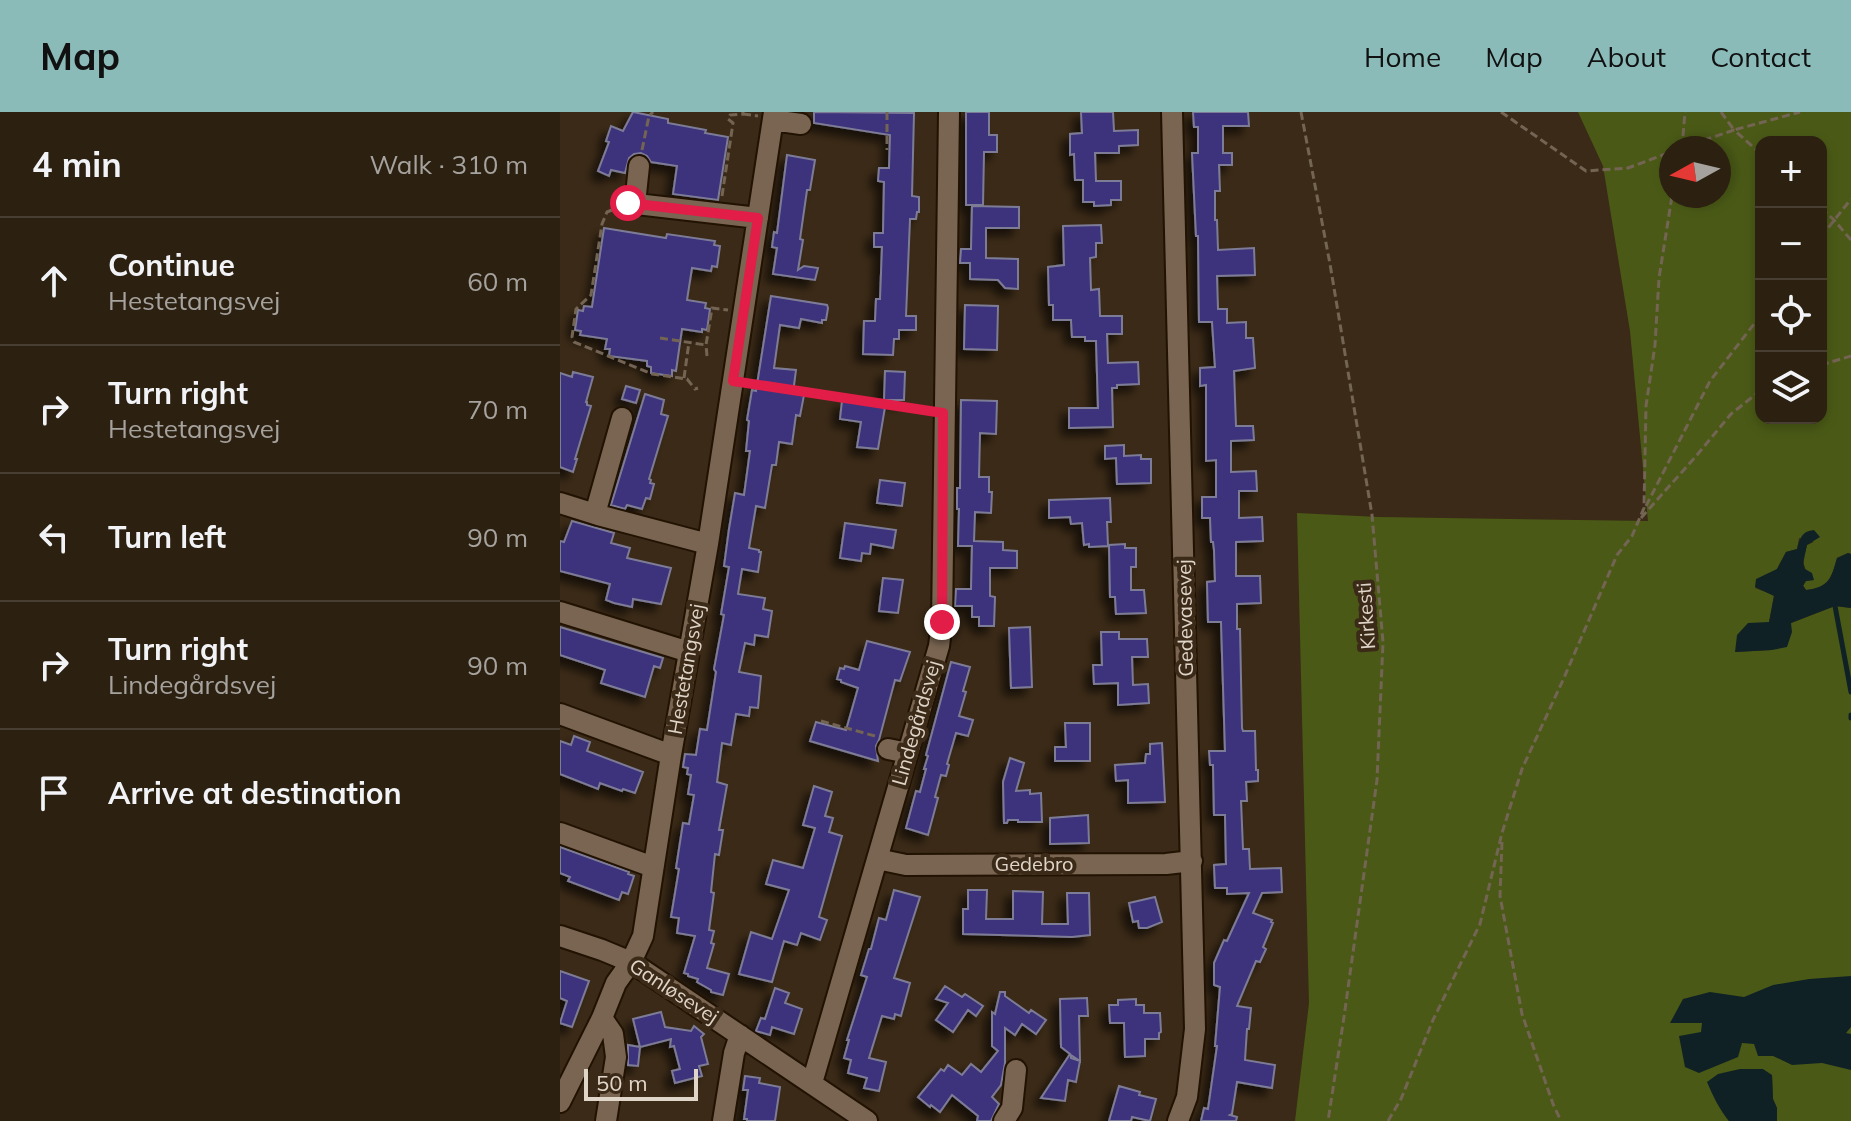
<!DOCTYPE html>
<meta charset="utf-8">
<style>
body{margin:0;font-family:Mulish,sans-serif;background:#382d1f;color:#f1f3f6}
.controls{position:absolute;right:24px;top:24px;display:grid;overflow:hidden;border-radius:16px;box-shadow:0 4px 12px #0003}
.controls button{width:72px;height:72px;display:grid;place-items:center;padding:0;border:0;border-bottom:2px solid #483e31;background:#2c2011;color:#f1f3f6;font:40px sans-serif}
.compass{position:absolute;left:1099px;top:24px;width:72px;height:72px;border-radius:50%;background:#2c2011;box-shadow:0 4px 12px #0003;rotate:262deg}
.scale{position:absolute;left:24px;bottom:20px;width:114px;box-sizing:border-box;padding-left:8px;border:4px solid #e0d5c9;border-top:0;font-size:22px;line-height:28px;white-space:nowrap;color:#e0d5c9;-webkit-text-stroke:6px #3b2a17;paint-order:stroke}
.stop{position:absolute;width:24px;height:24px;margin:-18px;border:6px solid #e11d48;border-radius:50%;background:#fff}
.stop.end{background:#e11d48;border-color:#fff;box-shadow:0 2px 8px #0008}
.list{margin:0;padding:0;list-style:none}
h2{display:flex;justify-content:space-between;align-items:center;height:104px;margin:0;padding:0 32px;font-size:34px}
h2 small{font-size:26px;font-weight:400;color:#a6a39f}
.list li{display:grid;grid-template-columns:52px 1fr auto;gap:24px;align-items:center;box-sizing:border-box;height:128px;padding:0 32px;border-top:2px solid #483e31}
.list b{display:block;font-size:30px;white-space:nowrap}
.list p{margin:0;font-size:26px;white-space:nowrap;color:#a6a39f}
.list em{font-size:26px;font-style:normal;color:#a6a39f}
.icon{flex:none;width:44px;height:44px;fill:none;stroke:currentColor;stroke-width:2;stroke-linecap:round;stroke-linejoin:round}
.map{position:relative;flex:none;width:1291px;height:1009px;overflow:hidden}
header{display:flex;align-items:center;gap:48px;box-sizing:border-box;height:112px;padding:0 40px;background:#8bbbb9;color:#111}
header strong{font-size:38px}
nav{display:flex;gap:44px;margin-inline-start:auto;font-size:28px}
main{display:flex}
aside{flex:1;background:#2c2011}
.map>svg:first-child{display:block}
.green{fill:#4a5a16;fill-rule:evenodd}
.water{fill:#102126}
.lines{fill:none;stroke-linecap:round;stroke-linejoin:round}
.stream{stroke:#102126;stroke-width:5}
.building{fill:#3d307c;stroke:#7d7c96;stroke-width:2;filter:url(#shadow)}
.minor-casing{stroke:#211202;stroke-width:24}
.path{stroke:#736453;stroke-width:3;stroke-dasharray:8 4;stroke-linecap:butt}
.minor{stroke:#796551;stroke-width:20}
.route{stroke:#e11d48;stroke-width:10}
.labels{text-anchor:middle;stroke-width:8;stroke-linejoin:round;paint-order:stroke}
.street-label{font-size:20px;fill:#e0d5c9;stroke:#3b2a17}
</style>
<header>
<strong>Map</strong>
<nav><a>Home</a><a>Map</a><a>About</a><a>Contact</a></nav>
</header>
<main>
<aside>
<h2>4 min<small>Walk · 310 m</small></h2>
<ul class="list">
<li><svg class="icon" aria-label="ahead" viewBox="0 0 24 24"><path d="M12 20V5M6 11l6-6 6 6"/></svg><div><b>Continue</b><p>Hestetangsvej</p></div><em>60 m</em></li>
<li><svg class="icon" aria-label="right" viewBox="0 0 24 24"><path d="M7 20v-9h11M14 6l5 5-5 5"/></svg><div><b>Turn right</b><p>Hestetangsvej</p></div><em>70 m</em></li>
<li><svg class="icon" aria-label="left" viewBox="0 0 24 24"><path d="M17 20v-9H6M10 6l-5 5 5 5"/></svg><div><b>Turn left</b></div><em>90 m</em></li>
<li><svg class="icon" aria-label="right" viewBox="0 0 24 24"><path d="M7 20v-9h11M14 6l5 5-5 5"/></svg><div><b>Turn right</b><p>Lindegårdsvej</p></div><em>90 m</em></li>
<li><svg class="icon" aria-label="arrive" viewBox="0 0 24 24"><path d="M6 21V4h12l-3 4 3 4H6"/></svg><div><b>Arrive at destination</b></div></li>
</ul>
</aside>
<div class="map">
<svg width="1291" height="1009" viewBox="0 0 1291 1009">
<defs>
<filter id="shadow"><feDropShadow dx="-7" dy="7" stdDeviation="4" flood-color="#0009"/></filter>
</defs>
<rect width="100%" height="100%" fill="#3b2a17"/>
<path class="green" d="M1018 0H1291V442L1288 441 1277 446C1271 467 1270 475 1246 478L1243 473 1246 469 1253 468C1241 454 1243 451 1247 433L1254 430 1239 426 1237 437 1226 440 1217 457 1195 476 1214 483 1209 511 1175 540 1212 538 1231 511 1275 494 1291 496V1009H1217V996L1213 987 1212 963 1166 1005 1169 1009H735L749 891 737 401 818 405 1088 409 1070 219 1043 54ZM1201 30H1261V306H1201ZM1111 36H1159V84H1111Z"/>
<path class="water" d="M1254 418 1260 425 1247 433 1243 451 1245 457 1252 461 1254 468 1246 469 1243 474 1246 478C1269 475 1271 467 1277 446L1288 441 1291 442V496L1275 494 1231 511 1232 520 1227 535 1212 538 1175 540 1177 523 1188 511 1209 510 1214 484 1195 475 1196 467 1217 457 1226 440 1237 437C1240 426 1242 419 1254 418Z
M1291 864V915L1286 921 1291 922V958L1262 951 1232 953 1213 944H1198L1194 932 1182 931 1178 945 1139 961 1125 955 1119 924 1141 920 1142 911H1110L1123 887 1150 880 1184 885 1213 873 1249 867Z
M1180 957H1203L1212 963 1213 987 1217 996V1009H1169C1159 997 1153 984 1147 970L1158 962Z"/>
<g class="lines">
<path class="stream" d="M1275 494 1291 580
M1291 603V606"/>
</g>
<path class="building" d="M73 0 108 7V11L146 18 145 21 168 25 158 88 113 82 117 54 91 50 87 44 81 41 74 42 69 46 65 61 51 58 49 64 38 59 49 30 46 29 51 14 63 19Z
M254 0 354 1 352 84 359 85V100H357L356 107H350L346 204H356V218H339V227H334L333 243 303 242 304 209H315L316 187H320L322 135H314V121H323L324 70 318 69 319 56H329L330 23 254 11Z
M406 0H429V23H437V40H424L423 93H406Z
M521 0H553L554 19 578 18V33L559 34V41H535L536 69H561V88H551V93L534 94V90H523V68H515L514 42 510 43V22L522 21Z
M633 0H688L689 14H663V41H672V53H659L660 79H655V108H657L658 138 694 136 695 163 657 164 658 197H667V211L686 210V226H693L695 256 674 259 676 314H693L694 328 671 329V360L696 359 697 379H679V406L702 405 703 429 676 430V464H700L701 491 677 492V517H680L682 616 683 619H695L696 658H698V669L686 670 687 689H681L683 737H689L690 757 721 756 722 780 702 781 693 801 712 808 711 810 713 811 703 835 706 837 700 850 696 849 677 894 691 896 689 917H687L685 948 715 953 712 976 677 970 672 1002 670 1003 677 1005 676 1009H641L644 996 648 997 657 934H655L660 875 654 873V851L664 828 667 829 689 781 667 782V776H655L654 753 666 752 665 703H654L653 653H650L649 639H665L661 510H648L647 470 655 469 654 438 653 430H651L650 406H642V385H656V348L646 349V273L640 274V256L655 255 652 210H639L638 124H636L632 41H638V15H634Z
M227 43 255 48 250 78H247L240 127 243 128 238 158 244 154 258 156 255 168 213 162 217 136 212 135 214 120 217 121Z
M412 94 459 95V116H426V146L458 147V177L445 176 438 168 410 167V151H400L401 137H411Z
M541 113 542 131H536V145L530 146 531 178 539 177 540 204H562V222H547L548 251 578 250 579 272 557 273V276H552L553 315 509 316V296H538L536 229H525V225H512L511 208H493V193H489L488 155 504 153 503 114Z
M44 116 106 126 107 122 155 129 154 133 160 134 157 155 152 154 151 159 132 156 127 188 146 191 145 196 150 197 147 218 142 217V220L122 217 116 259 112 258V264L91 261V255L87 254V249L49 244 50 237H45L47 227 20 223 21 219 15 218 18 198 23 199 24 194 32 195Z
M211 184 267 193 268 196 266 208H262V211L241 207 239 216 220 213 214 256 236 258 233 281 244 283 240 304 236 303 232 332 219 330 216 353H212L205 396 196 394 189 436 199 438V440H201L198 460 182 457 178 482 205 486 203 497 212 499 208 525 195 523 194 533 185 531 179 560 201 564 198 596 190 595 189 604 176 602 171 633 162 631 157 670 167 673 159 718H163L159 743 155 742 151 780 154 781 149 818 154 819 151 831 154 832 147 856 169 862 163 883 151 880V878L137 870 138 867 128 864V862L124 861 135 824 117 821 119 806 111 805 119 757 116 756 123 711 129 712 134 683 128 682 131 663 127 662 128 656 123 655 125 642 136 643 140 617 147 618 156 560 154 557 164 503 161 502 169 455 164 454 169 417 175 381 184 383 190 339H186L189 309 187 308 192 278 196 279Z
M405 193 438 194 437 238 404 237Z
M325 259 345 260 344 288H324Z
M13 260 33 265 26 290H27V293L31 294 15 347H17L13 360 0 355V261L12 265Z
M66 274 80 278 76 291 62 287Z
M85 282 104 288 101 302 108 304 89 367 91 368 90 371 94 372 90 387 86 386 82 397 67 393 65 397 51 393Z
M401 288 437 289 436 322 420 321 419 365H429V380H432L431 401 415 400 414 429 443 430V438L457 439V456H430V484L435 485 434 514H419V505H412V494H395L396 477H411L412 434H398L399 397H397V376H400Z
M282 289 325 295 318 337 297 335 301 310 280 307Z
M564 333V344L581 343V347H591V371L557 372 556 346 545 347V334Z
M320 368 345 371 342 394 317 391Z
M550 386 551 410H547L548 434 529 435V432L524 433 522 411 511 412 510 405 489 406V388Z
M12 409 54 421 51 431 70 436 67 446 111 456 101 492 73 487 72 495 54 491 46 488 50 472 0 459V429L4 430Z
M285 411 336 418 333 436 311 432 310 442 302 441 301 449 280 446Z
M565 432V436H576V455H571V478H584L586 501 556 502 555 485H550L549 433Z
M323 466 343 468 338 501 319 499Z
M0 515 103 546 100 556 94 554 85 585 41 571 45 558 0 543Z
M470 515 472 575 451 576 449 516Z
M541 520H559V527H587L588 545H572L573 573 588 572 589 591 558 593V571L534 572 533 553H542Z
M307 529 350 540 340 569 335 568 319 628 316 634 318 649 250 629 256 610 286 618 298 576 281 570V568L277 567 280 556 284 557 285 554 299 558Z
M391 550 410 555 403 579 406 580 399 604 413 608 408 624 396 621 387 652 389 653 386 664 381 663 375 685 378 686 368 723 346 716 356 679 360 680 366 657H364L368 644 366 643Z
M505 611H530V649H495V635H506Z
M14 624 30 630 27 639 83 660 75 681 63 677 62 679 40 671 38 677 0 662V629L11 633Z
M602 631 605 690 568 691V668L556 669 555 653 585 651 586 642H590V632Z
M450 646 464 651 456 679 470 678V682L481 681 482 710H458V708H448L447 711H444L443 670Z
M254 674 272 680 265 704 273 706 269 720 282 724 259 805 267 808 260 828 241 821 237 833 224 829 212 870 179 862 191 820 212 827 229 778 206 772 213 748 243 756 255 716 243 713Z
M528 703 529 731 490 732V706Z
M0 735 69 760 68 762 74 764 68 782 62 780 59 788 8 769 10 765 0 761Z
M334 778 360 785 334 866 350 871 341 904 335 902 334 907 322 904 309 946 326 950 319 979 304 976 307 966 288 961 291 948 284 946 289 928H287L307 865 301 863 309 837H311L319 806 326 808Z
M408 778H427L426 807H453V779L483 780 482 812H508L507 781H529L530 823 512 825 403 822V797H408Z
M595 785 602 810 587 816H579L578 809 573 810 569 791Z
M0 859 29 869 12 915 0 911 7 889 0 886Z
M385 874 402 885 405 882 423 894 416 904 408 898 393 920 376 908 388 891 376 887Z
M215 876 229 881 225 891 242 897 234 922 212 915 210 923 196 919 201 906 205 907Z
M440 880H445V884L469 901 471 898 486 908 476 922 462 912 455 923 445 916V951L441 973 432 985 439 992 431 1009H417L418 1004 392 983 380 1000 371 993 370 995 358 985 381 957 384 959 388 953 402 963 411 952 421 960 438 939 432 934V900L435 902Z
M527 886 528 904H519L520 949 511 943V946L520 949 516 970 508 968 505 989 481 986 510 942 501 935 500 887Z
M576 887V893H584V901H600L601 920 599 921V927H585V944L565 945 564 911H550L549 893H558V888Z
M101 900 105 915 131 919 134 914 144 922 141 925 148 952 139 954 142 964 115 971 112 959 120 957 114 934 110 935 111 927 80 935 78 954 68 953V933L80 935 73 907Z
M185 964 200 966 199 971 220 975 215 1009H187V1007H184L188 978H183Z
M559 974 580 980 579 983 596 987 590 1009 572 1005 571 1009H549Z"/>
<g class="lines">
<defs>
<path id="minor" d="M612 0 635 917 627 985 618 1009
M213 8 241 12
M68 91 198 106
M75 92 79 54
M0 391 38 403 148 432
M35 402 62 306
M0 500 129 540
M0 602 111 643
M328 637 348 641
M0 721 93 755
M317 747 346 753 606 752 632 749
M0 824 42 838 71 850 307 1009
M42 906 53 922 56 945 46 1009
M252 971 379 534 382 510 389 0
M0 990 42 906 56 871 71 850 83 824 111 643 148 432 214 0
M163 1009 174 941 180 923
M444 1009 452 996 456 958"/>
</defs>
<use href="#minor" class="minor-casing"/>
<path class="path" d="M327 0V38
M741 0 770 152 812 403 823 530 817 668 784 905 768 1009
M941 0 1026 59 1068 56 1111 40
M1161 0 1174 18 1240 0
M183 2 198 4
M1121 36 1174 18 1201 42
M1122 36 1125 0
M82 38 89 4 93 0
M162 84 173 11 168 7 170 3 183 2V0
M1261 96 1274 108 1291 128
M52 98 47 100 42 112 31 183 16 197 12 225 14 230 92 262 127 267 135 277 138 276
M1261 125 1291 87
M100 226 146 233
M147 244 146 233 152 196 168 198
M1261 253 1291 244
M124 266 129 230
M190 271 368 299
M1086 394 1150 269 1201 203
M1081 406 1137 343 1171 302 1201 278
M261 609 315 624
M942 730 940 784 962 902 993 992 1001 1009
M828 1009 841 987 873 908 920 812 942 721 962 657 1003 568 1057 443 1072 424 1084 396 1086 294 1095 233 1099 166 1112 84"/>
<use href="#minor" class="minor"/>
</g>
<g class="lines">
<path class="route" d="M68 91 198 106 173 269 383 301 382 510"/>
</g>
<g class="labels">
<g class="street-label">
<text transform="translate(806 504) rotate(-94)" y="7">Kirkesti</text>
<text transform="translate(625 506) rotate(-91)" y="7">Gedevasevej</text>
<text transform="translate(126 557) rotate(-80)" y="7">Hestetangsvej</text>
<text transform="translate(356 611) rotate(-74)" y="7">Lindegårdsvej</text>
<text x="474" y="759">Gedebro</text>
<text transform="translate(114 879) rotate(33)" y="7">Ganløsevej</text>
</g>
</g>
</svg>
<div class="controls">
<button>+</button>
<button>−</button>
<button><svg class="icon" aria-label="locate" viewBox="0 0 24 24"><circle cx="12" cy="12" r="6"/><path d="M12 2v4M12 18v4M2 12h4M18 12h4"/></svg></button>
<button><svg class="icon" aria-label="layers" viewBox="0 0 24 24"><path d="M12 4l9 5-9 5-9-5zM3 14l9 5 9-5"/></svg></button>
</div>
<svg class="compass" viewBox="-18 -18 36 36"><path d="M0-13l5 13h-10z" fill="#e53935"/><path d="M0 13l5-13h-10z" fill="#a6a39f"/></svg>
<div class="scale">50 m</div>
<div class="stop" style="left:68px;top:91px"></div>
<div class="stop end" style="left:382px;top:510px"></div>
</div>
</main>
